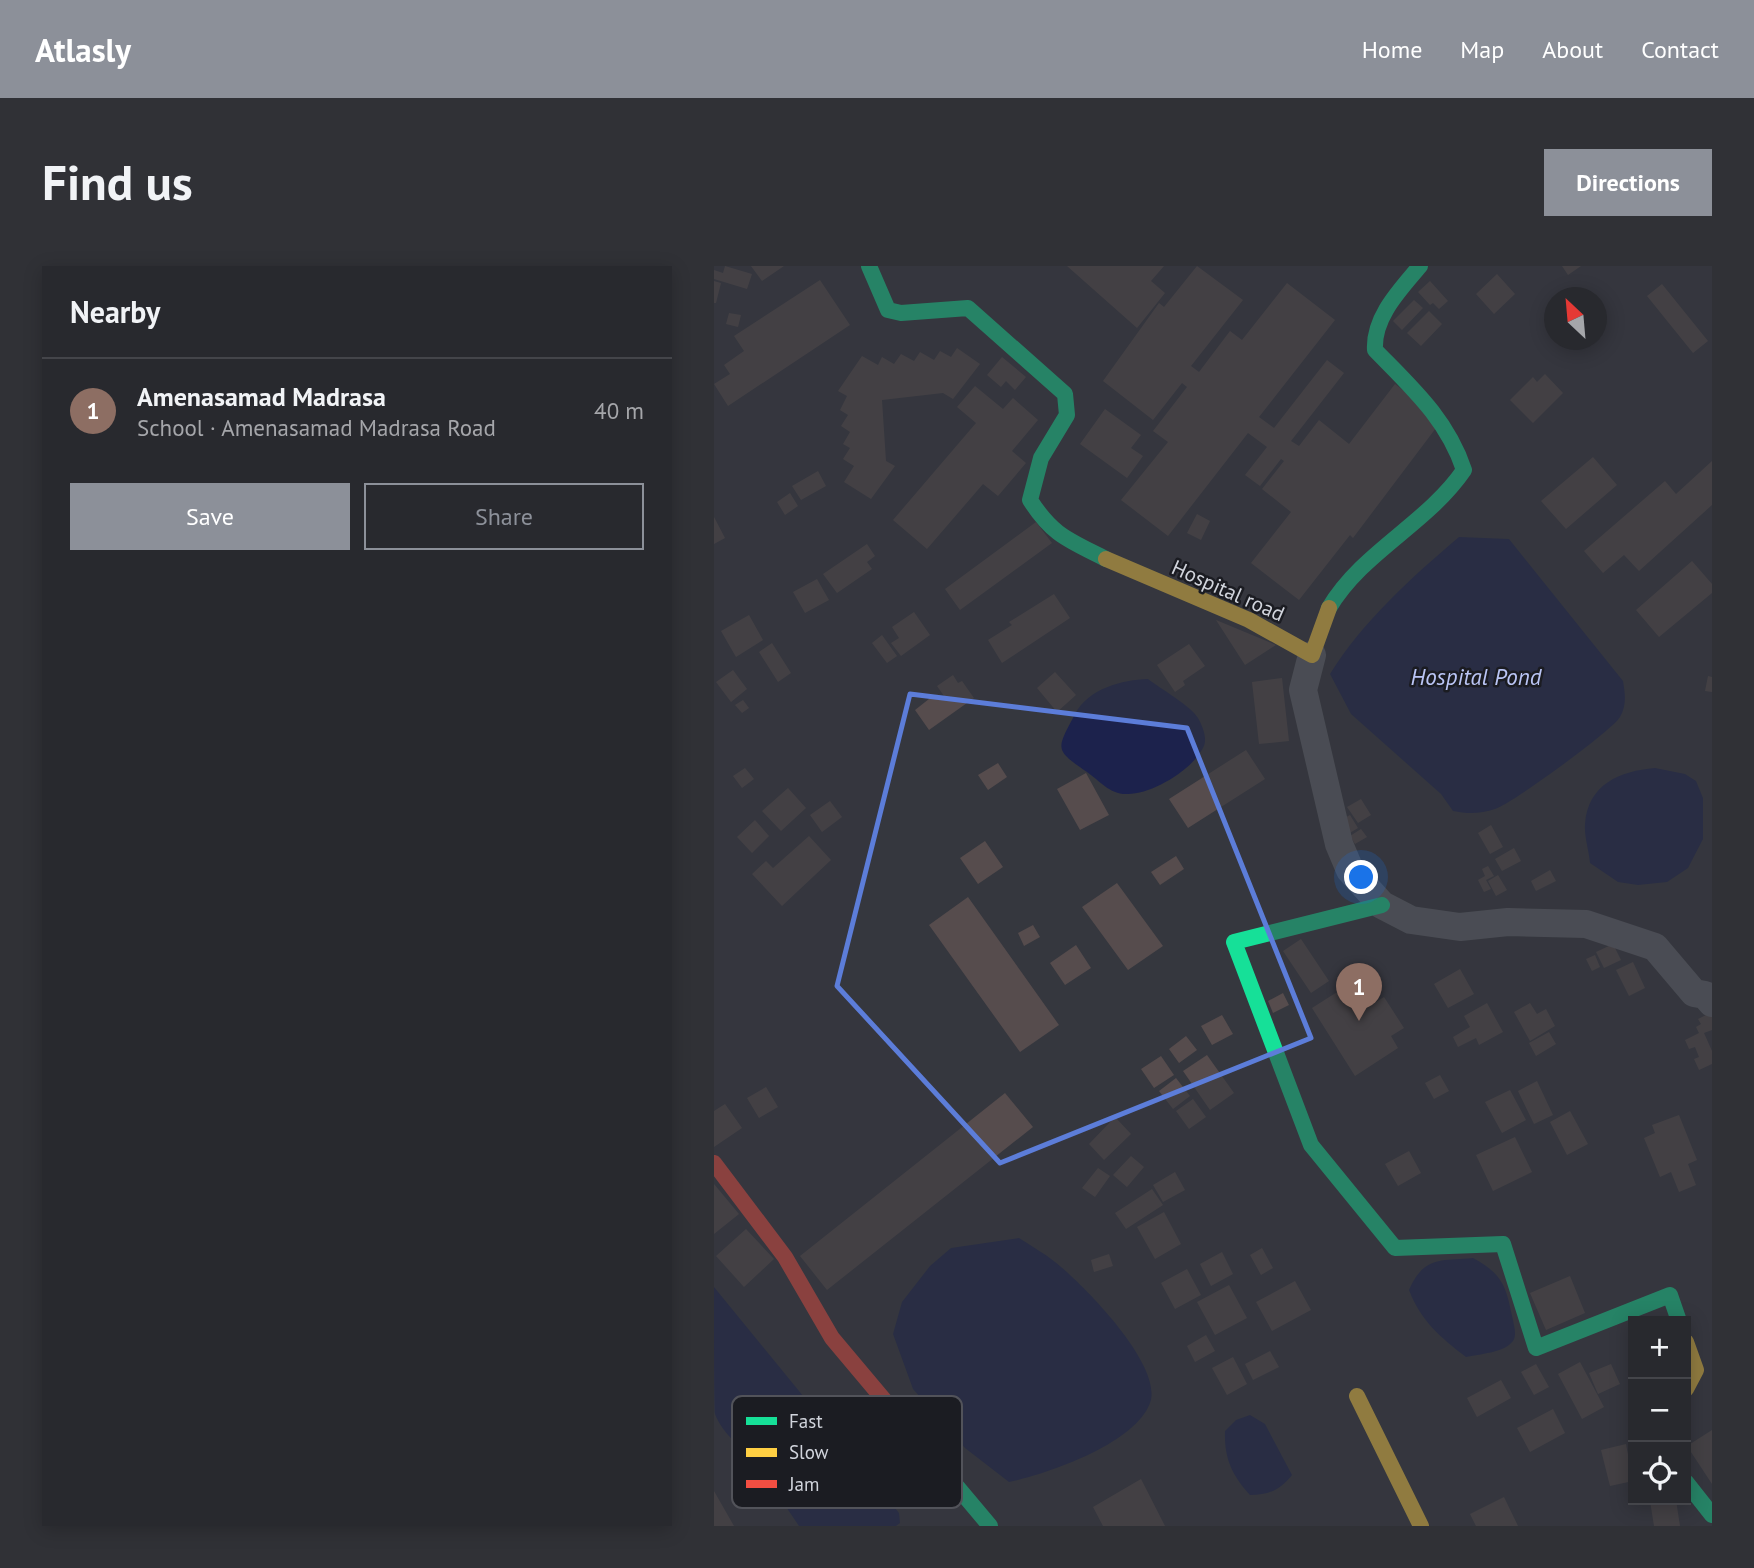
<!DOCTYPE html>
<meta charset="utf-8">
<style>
body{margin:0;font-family:"PT Sans",sans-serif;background:#303136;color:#f1f3f6}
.controls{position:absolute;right:21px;bottom:21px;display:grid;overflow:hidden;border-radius:0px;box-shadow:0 4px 18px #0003}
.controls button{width:63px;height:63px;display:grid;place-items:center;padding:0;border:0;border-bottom:2px solid #44454a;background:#28292e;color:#f1f3f6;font:35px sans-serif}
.compass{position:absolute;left:830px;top:21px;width:63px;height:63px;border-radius:50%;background:#28292e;box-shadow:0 4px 18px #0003;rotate:334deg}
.you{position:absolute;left:648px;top:612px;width:24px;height:24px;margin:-18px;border:5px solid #fff;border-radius:50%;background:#1a73e8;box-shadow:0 0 0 10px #1a73e833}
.badge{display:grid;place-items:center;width:46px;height:46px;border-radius:50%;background:#8c9099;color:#fff;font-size:23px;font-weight:700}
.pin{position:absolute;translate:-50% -58px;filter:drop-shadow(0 2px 4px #0008)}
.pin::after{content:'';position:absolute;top:37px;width:24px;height:21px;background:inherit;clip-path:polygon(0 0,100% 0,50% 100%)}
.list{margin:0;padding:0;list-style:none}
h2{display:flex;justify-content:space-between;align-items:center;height:91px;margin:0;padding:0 28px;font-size:30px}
h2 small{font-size:23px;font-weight:400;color:#a5a6aa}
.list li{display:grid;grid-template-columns:46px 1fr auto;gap:21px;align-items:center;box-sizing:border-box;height:105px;padding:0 28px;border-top:2px solid #44454a}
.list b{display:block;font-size:26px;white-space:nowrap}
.list p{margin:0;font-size:23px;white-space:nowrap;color:#a5a6aa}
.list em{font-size:23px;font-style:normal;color:#a5a6aa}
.actions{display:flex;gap:14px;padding:21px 28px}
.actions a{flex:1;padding:16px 0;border:2px solid #8c9099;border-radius:0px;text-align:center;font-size:24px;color:#8c9099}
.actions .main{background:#8c9099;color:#fff}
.icon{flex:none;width:38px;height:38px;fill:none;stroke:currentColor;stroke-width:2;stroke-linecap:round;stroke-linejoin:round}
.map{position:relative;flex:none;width:998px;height:1260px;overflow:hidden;border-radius:0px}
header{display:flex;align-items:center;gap:42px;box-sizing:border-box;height:98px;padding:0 35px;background:#8c9099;color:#fff}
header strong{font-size:33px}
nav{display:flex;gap:38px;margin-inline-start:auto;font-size:24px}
.intro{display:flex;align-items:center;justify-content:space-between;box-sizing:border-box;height:168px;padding:0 42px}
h1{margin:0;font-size:49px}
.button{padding:18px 32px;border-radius:0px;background:#8c9099;color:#fff;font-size:24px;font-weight:700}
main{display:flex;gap:42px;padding:0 42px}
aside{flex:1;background:#28292e;border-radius:0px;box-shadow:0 4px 18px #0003}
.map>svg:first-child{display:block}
.water{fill:#1c224c}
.building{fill:#564c4d}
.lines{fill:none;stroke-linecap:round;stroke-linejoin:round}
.street{stroke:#65676f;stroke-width:28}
.fast{stroke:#16e098;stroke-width:16}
.slow{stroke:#ffcf43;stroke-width:16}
.jam{stroke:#f24e42;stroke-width:16}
.marked{fill:none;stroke:#5c7dd9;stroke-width:5;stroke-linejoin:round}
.labels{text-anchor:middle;stroke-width:5;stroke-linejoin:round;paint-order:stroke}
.street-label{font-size:21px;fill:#d1d4dc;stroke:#1b1c22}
.water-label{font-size:23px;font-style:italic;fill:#bac5f5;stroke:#1b1c22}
.key{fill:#1b1c22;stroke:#52535a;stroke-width:2}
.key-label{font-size:19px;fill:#d1d4dc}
</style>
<header>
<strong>Atlasly</strong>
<nav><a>Home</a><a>Map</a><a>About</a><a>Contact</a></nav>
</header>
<div class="intro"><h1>Find us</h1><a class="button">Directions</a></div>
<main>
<aside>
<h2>Nearby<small></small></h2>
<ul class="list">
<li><span class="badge" style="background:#8d6e63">1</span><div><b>Amenasamad Madrasa</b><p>School · Amenasamad Madrasa Road</p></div><em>40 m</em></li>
</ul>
<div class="actions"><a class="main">Save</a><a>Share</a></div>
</aside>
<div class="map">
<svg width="998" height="1260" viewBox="0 0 998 1260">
<rect width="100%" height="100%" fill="#35373e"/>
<path class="water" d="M745 271 795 273 909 415C911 427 913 439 906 451 899 464 796 539 781 543 767 548 753 548 739 545L727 528 637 448 616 408C649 355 698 311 745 271Z
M434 413C447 423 477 440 484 452 489 461 494 473 489 482 478 504 438 528 414 528 396 529 386 515 373 506 339 483 343 483 361 448 375 422 408 414 434 413Z
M941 502 971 508 982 515 989 532V573L974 602 953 616 924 619 904 616 876 597C875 585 870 570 871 558 874 518 906 505 941 502Z
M305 972C317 980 330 987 341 996 369 1018 450 1100 436 1137 421 1178 333 1208 295 1216L251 1182 199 1123 179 1068 188 1036 216 1000 237 982Z
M759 992C790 1009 792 1021 799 1054 800 1060 803 1069 799 1075 790 1087 765 1088 752 1091 726 1071 707 1055 695 1024 710 990 726 995 759 992Z
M0 1021 94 1136V1152L53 1191C32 1191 8 1167 1 1148 0 1134 0 1043 0 1021Z
M536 1149 551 1158 578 1209C566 1224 555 1229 536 1229 518 1209 510 1192 511 1165L522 1154Z
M113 1170 124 1171 185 1247 186 1257 182 1260H85L58 1220 57 1208Z"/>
<path class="building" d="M11 0 38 8 33 23 0 13V4L9 7Z
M37 0H70L48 15Z
M353 0H450L437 15 451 27 423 62Z
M483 0 529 34 477 100 485 106 516 65 528 74 573 17 621 54 545 151 560 162 613 94 630 107 577 175 585 180 605 154 635 178 681 118 728 154 639 272 636 269 585 334 537 297 577 246 548 223 570 195 567 193 546 220 531 209 553 181 534 167 454 270 407 234 454 176 439 165 473 121 468 117 439 154 389 115 445 37 450 41Z
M848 0H867L854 9Z
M783 8 801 28 780 48 762 28Z
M106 14 136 59 14 140 0 118 16 108 10 99 30 85 20 70Z
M0 15 7 17 2 37H0Z
M716 15 734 35 725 43 719 37 716 39 704 26Z
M948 18 994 75 979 87 933 30Z
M700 34 709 42 688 64 679 55Z
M715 45 728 58 707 80 693 67Z
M15 47 27 49 24 61 12 58Z
M243 82 266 98 239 133 229 127 168 134 172 195 181 200 157 233 130 216 140 200 129 193 136 182 129 178 136 166 127 160 134 149 126 144 133 130 124 125 148 90 164 99 168 91 180 98 187 88 200 95 206 86 220 94 226 85 237 91Z
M288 91 312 111 301 124 292 115 287 121 273 109Z
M831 108 849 127 819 157 796 134 819 111 823 116Z
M261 120 289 143 299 132 324 154 298 185 312 197 284 230 269 218 213 283 179 254 262 157 243 141Z
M391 143 427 169 417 182 429 190 413 212 366 178Z
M879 191 903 219 852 263 827 235Z
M998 195V239L925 305 910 289 889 307 870 285 951 215 962 228Z
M104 205 112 220 87 234 78 220Z
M76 227 84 240 71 249 63 236Z
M483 248 496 255 487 274 473 267Z
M0 251 11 272 0 278Z
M322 256 338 277 246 344 231 323Z
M153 278 161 290 153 296 158 303 123 327 109 308Z
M978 295 998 318V327L945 371 922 344Z
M103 313 115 334 91 347 79 326Z
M340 328 356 352 288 397 274 374 298 359 295 356Z
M200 346 216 369 187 390 177 377 185 372 178 361Z
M35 349 49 374 22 391 7 365Z
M502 354 562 379 531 399Z
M168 369 183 390 173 397 158 377Z
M58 377 77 407 64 416 45 386Z
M475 378 491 400 469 415 471 419 461 426 443 399Z
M19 404 33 423 17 436 2 416Z
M341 406 362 429 343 446 323 422Z
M239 409 244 417 248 415 260 432 215 464 201 444 220 429 224 434 230 430 223 420Z
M994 410 998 411V426L991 425Z
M568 412 575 475 545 478 538 416Z
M29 434 35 442 28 447 21 439Z
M532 484 551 513 474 562 455 533Z
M284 497 293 511 274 524 264 509Z
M31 502 40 513 28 522 19 510Z
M372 507 395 549 366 564 343 523Z
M74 522 92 542 67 565 48 545Z
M647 533 657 549 644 557 633 541Z
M116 535 128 551 108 566 96 549Z
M636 549 644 562 634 568 625 555Z
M41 554 55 570 38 587 23 571Z
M777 559 789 581 776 588 764 567Z
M647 563 653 571 641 578 636 570Z
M95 570 117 594 68 640 38 608 52 595 59 602Z
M271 575 289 601 264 618 246 592Z
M800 582 807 595 788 605 781 593Z
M462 590 470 603 446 619 437 606Z
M774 600 780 610 772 614 777 623 770 626 764 614 771 610 768 603Z
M836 604 842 615 822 625 817 615Z
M784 609 793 624 782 630 774 615Z
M403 617 449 680 414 704 368 641Z
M254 631 345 759 306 786 215 659Z
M319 659 326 671 310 680 304 667Z
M587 673 615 715 597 727 569 685Z
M899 678 907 694 890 702 882 686Z
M362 679 377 702 351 719 336 697Z
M881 689 886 701 878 705 872 693Z
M919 696 931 722 915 730 902 704Z
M746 703 760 728 734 742 720 718Z
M642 714 657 739 670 731 690 762 677 770 684 782 641 810 598 742Z
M569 727 575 739 559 747 554 735Z
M773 737 789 766 765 779 762 772 744 781 739 771 756 761 750 750Z
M816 737 823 748 832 743 841 760 816 775 800 746Z
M998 746V764L990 767 998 785V798L985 804 980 793 985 791 981 781 975 783 971 774 985 767 982 761 987 758 984 753Z
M508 749 519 768 498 779 487 760Z
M835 766 842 778 822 790 815 777Z
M472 770 483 784 465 797 455 783Z
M493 789 520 827 496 844 469 805Z
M447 790 460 809 440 822 427 803Z
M726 809 735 825 720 833 711 817Z
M462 812 476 830 459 843 445 825Z
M823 815 839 849 820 858 804 825Z
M52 821 64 841 45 852 33 832Z
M796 824 812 854 788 867 771 836Z
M291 827 319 861 113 1024 86 990Z
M479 833 492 851 475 863 462 845Z
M11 838 28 862 0 881V845Z
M856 845 874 878 853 889 836 856Z
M965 849 983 894 974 898 982 919 965 926 957 906 946 911 930 872 941 867 938 859Z
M401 851 417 868 390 894 375 878Z
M801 871 818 906 779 925 762 889Z
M695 885 707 907 684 920 671 898Z
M417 890 430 901 413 921 399 909Z
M384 902 396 910 381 931 368 922Z
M461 906 471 924 449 936 439 919Z
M0 918 25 948 0 968Z
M438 923 449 939 412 963 401 947Z
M450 946 467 978 441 993 423 961Z
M32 963 60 993 30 1021 2 990Z
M548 982 559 1002 547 1009 536 989Z
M508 986 519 1008 497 1020 486 998Z
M395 988 399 1000 380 1006 377 994Z
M473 1003 487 1029 461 1043 447 1017Z
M856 1010 871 1047 832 1064 816 1027Z
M581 1015 597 1044 558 1065 542 1036Z
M515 1019 533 1052 501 1069 483 1036Z
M492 1069 501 1085 481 1096 473 1080Z
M556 1085 565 1101 539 1114 531 1098Z
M519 1091 533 1118 513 1129 498 1102Z
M866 1096 890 1141 868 1153 844 1108Z
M822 1098 835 1121 820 1129 807 1106Z
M897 1098 906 1118 884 1128 875 1107Z
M787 1114 797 1132 763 1151 753 1132Z
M839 1143 851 1167 816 1186 803 1162Z
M998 1164V1218L973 1180Z
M912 1178 919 1215 896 1220 887 1184Z
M427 1213 451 1260H389L379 1241Z
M0 1225 20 1260H0Z
M790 1231 804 1260H762L756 1248Z
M941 1234H962L966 1260H940L936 1235Z"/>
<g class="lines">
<path class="street" d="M598 389 589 424 625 578 636 604 668 639 697 654 746 661 794 656 872 658 941 681 980 727 991 729 998 737"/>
<path class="fast" d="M155 0 174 44 187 47 254 42 351 128 353 149 327 192 316 234C339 270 355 274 392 293
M615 342C648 286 713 258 750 204 733 153 698 122 661 84 659 51 686 24 706 0
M668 639 520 676 597 879 681 982 789 978 822 1082 956 1029 965 1055
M197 1166 276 1260
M972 1216 998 1249"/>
<path class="slow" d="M392 293 535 354 598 389 615 342
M972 1076 982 1104 972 1123
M643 1130 707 1260"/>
<path class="jam" d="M0 897 71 991 118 1072 197 1166"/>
</g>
<path d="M0 0H998V1260H0ZM196 428 473 462 597 772 286 897 123 720Z" fill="#35373e" fill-opacity=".55" fill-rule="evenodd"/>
<path class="marked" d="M196 428 473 462 597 772 286 897 123 720Z"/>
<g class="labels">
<g class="street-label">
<text transform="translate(514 325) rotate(24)" y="7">Hospital road</text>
</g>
<g class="water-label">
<text x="762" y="419">Hospital Pond</text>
</g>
</g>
<rect x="18" y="1130" width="230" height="112" rx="10" class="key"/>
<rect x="32" y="1151" width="31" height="8" fill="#16e098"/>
<rect x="32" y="1182" width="31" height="9" fill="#ffcf43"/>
<rect x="32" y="1214" width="31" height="8" fill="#f24e42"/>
<g class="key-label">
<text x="75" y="1162">Fast</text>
<text x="75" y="1193">Slow</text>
<text x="75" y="1225">Jam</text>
</g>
</svg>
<div class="controls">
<button>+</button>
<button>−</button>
<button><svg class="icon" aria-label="locate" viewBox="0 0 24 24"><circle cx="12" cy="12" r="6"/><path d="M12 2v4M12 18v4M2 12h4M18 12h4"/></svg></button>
</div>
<svg class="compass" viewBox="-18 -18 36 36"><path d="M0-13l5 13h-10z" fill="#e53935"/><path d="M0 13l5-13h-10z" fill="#a5a6aa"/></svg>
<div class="you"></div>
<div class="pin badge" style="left:645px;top:755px;background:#8d6e63">1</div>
</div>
</main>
